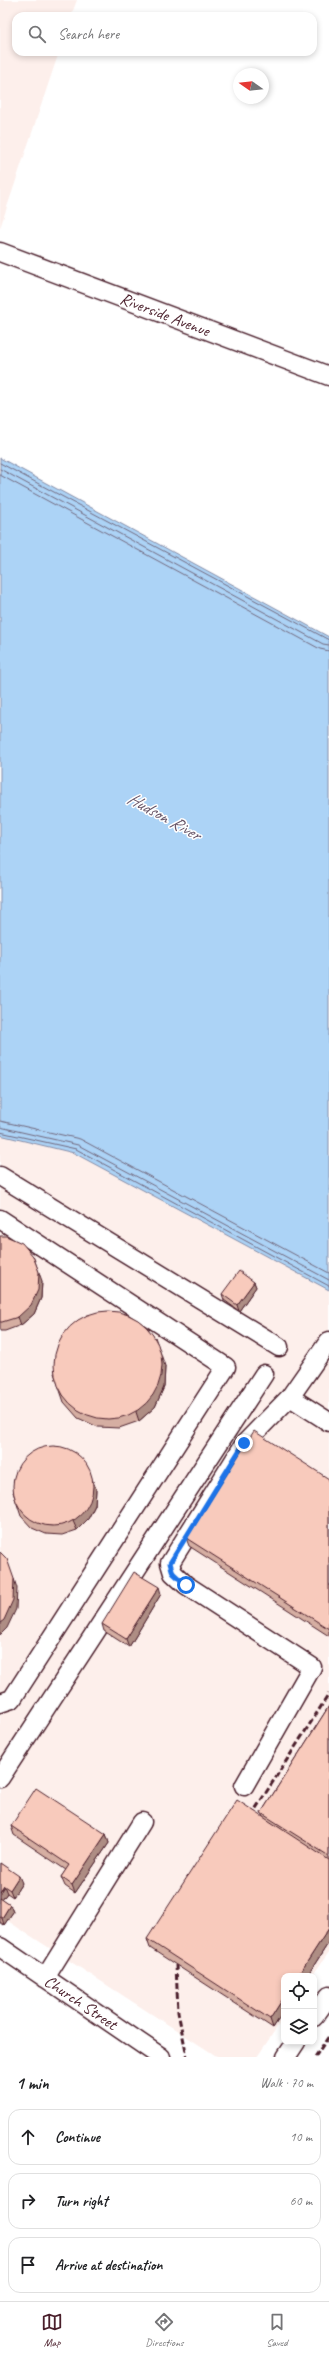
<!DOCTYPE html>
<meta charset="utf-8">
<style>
body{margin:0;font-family:Caveat,sans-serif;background:#f6f6f6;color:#202124}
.controls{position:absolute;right:12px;bottom:12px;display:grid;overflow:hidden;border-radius:8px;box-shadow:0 2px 6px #0003}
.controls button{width:36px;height:36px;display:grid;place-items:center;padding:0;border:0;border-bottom:1px solid #e0e0e0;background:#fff;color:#202124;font:20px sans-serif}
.compass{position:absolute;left:233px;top:68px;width:36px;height:36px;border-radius:50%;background:#fff;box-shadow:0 2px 6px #0003;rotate:284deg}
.stop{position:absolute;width:12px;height:12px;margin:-9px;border:3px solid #1a73e8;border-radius:50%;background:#fff}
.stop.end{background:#1a73e8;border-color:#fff;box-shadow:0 1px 4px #0008}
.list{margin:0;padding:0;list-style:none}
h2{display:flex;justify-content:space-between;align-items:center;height:52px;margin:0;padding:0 16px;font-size:17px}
h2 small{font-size:13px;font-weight:400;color:#757577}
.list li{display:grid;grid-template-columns:26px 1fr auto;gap:12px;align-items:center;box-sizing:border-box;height:56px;margin:0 8px 8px;padding:0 8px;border:1px solid #e0e0e0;border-radius:12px}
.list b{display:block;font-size:15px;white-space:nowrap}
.list em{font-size:13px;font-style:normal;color:#757577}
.icon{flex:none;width:22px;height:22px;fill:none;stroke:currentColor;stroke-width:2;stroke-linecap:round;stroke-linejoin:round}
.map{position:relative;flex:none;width:329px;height:2057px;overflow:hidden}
.search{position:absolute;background:#fff;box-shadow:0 2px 6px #0003;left:12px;right:12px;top:12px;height:44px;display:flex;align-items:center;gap:10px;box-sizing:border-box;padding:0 14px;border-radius:12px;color:#757577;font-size:15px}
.sheet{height:244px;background:#fff}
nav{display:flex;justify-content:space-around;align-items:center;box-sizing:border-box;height:56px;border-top:1px solid #e0e0e0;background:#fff;font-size:11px;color:#757577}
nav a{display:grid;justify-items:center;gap:2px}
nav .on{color:#4a1f2b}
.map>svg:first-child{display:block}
.built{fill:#fdefeb}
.water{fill:#acd3f6;stroke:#858ba5}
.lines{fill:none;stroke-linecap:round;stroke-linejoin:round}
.shore{stroke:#71677c;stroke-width:1}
.minor-casing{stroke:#4a1f2b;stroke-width:21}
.minor{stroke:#fff;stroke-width:18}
.rail{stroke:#4a1f2b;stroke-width:3;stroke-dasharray:6 3;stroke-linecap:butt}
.wall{fill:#d5aea2;stroke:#4a1f2b}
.shaded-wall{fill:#ae8d84;stroke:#4a1f2b}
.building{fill:#f8cabc;stroke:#4a1f2b}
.route{stroke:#1a73e8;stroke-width:5}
.labels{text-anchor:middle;stroke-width:3;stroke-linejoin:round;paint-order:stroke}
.street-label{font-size:17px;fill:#4a1f2b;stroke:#fff}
.water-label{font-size:18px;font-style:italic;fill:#675568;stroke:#fff}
</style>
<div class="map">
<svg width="329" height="2057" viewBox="0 0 329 2057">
<rect width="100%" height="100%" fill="#fff"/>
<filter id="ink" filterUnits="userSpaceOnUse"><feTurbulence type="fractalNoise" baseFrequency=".025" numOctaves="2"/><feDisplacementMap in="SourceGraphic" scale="8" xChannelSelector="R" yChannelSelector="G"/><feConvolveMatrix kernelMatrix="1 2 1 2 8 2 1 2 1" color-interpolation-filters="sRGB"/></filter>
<g filter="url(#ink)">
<path class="built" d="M0 0H77L71 16H16V52H59L0 228Z
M0 1135 74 1153 329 1290V1952L312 1976H284V2017L257 2057H218L0 1916Z"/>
<path class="water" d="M0 458 329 637V1290L74 1153 0 1135Z"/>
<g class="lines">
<path class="shore" d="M0 463 329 640
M0 469 323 644 329 645
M0 475 320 649 329 651
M0 1121 80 1139 329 1273
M0 1127 78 1145 329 1280
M0 1132 76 1149 329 1286"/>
<defs>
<path id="minor" d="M0 252 329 376
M0 1176 279 1347
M0 1219 226 1367 12 1699 0 1703
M290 1397 329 1422
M0 1778 264 1374
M244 1786 312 1667 186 1585 173 1573 170 1563 245 1443 290 1397 329 1341
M0 1947 161 2057
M45 1978 142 1822
M314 2017 329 1996
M286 2057 296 2042"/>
</defs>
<use href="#minor" class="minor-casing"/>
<use href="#minor" class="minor"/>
<path class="rail" d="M251 1816 329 1694
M176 1965 178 2012 187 2057
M315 2057 329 2036"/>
</g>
<path class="wall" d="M0 1236 42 1281 41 1298 34 1314 21 1325 5 1331H0Z
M254 1282 256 1287 239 1311 224 1300 222 1294Z
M165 1366 164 1387 155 1407 139 1421 119 1428 98 1427 78 1418 64 1402 54 1373Z
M87 1466 96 1489 95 1505 88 1519 77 1530 62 1535 46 1534 32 1528 21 1516 13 1492Z
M329 1479V1636L189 1546 186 1538Z
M161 1594 129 1647 104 1631 102 1624Z
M329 1706V1942L307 1976H284V2011L273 2028 150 1948 147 1939 263 1817 261 1813Z
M11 1826 106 1834 109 1843 75 1893 65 1886 61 1877 66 1870 14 1835Z
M0 1863 22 1883 13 1897 7 1893 2 1900 10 1905 13 1912 4 1925 0 1922Z"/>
<path class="shaded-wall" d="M33 1256 42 1281 41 1298 34 1314 21 1325 18 1317Z
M254 1282 256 1287 239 1311 237 1305Z
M155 1337 165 1366 164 1387 155 1407 139 1421 136 1412Z
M92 1480 96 1489 95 1505 88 1519 77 1530 73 1521Z
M14 1579 17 1588 16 1609 7 1628 0 1635V1623Z
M159 1587 161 1594 129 1647 126 1639Z
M106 1834 109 1843 75 1893 72 1885Z
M19 1876 22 1883 13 1897 10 1890Z
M4 1886 7 1893 0 1903V1892Z
M10 1905 13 1912 4 1925 2 1918Z
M329 1928V1942L307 1976H298Z
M284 1997V2011L273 2028 270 2019Z"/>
<path class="building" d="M0 1236H6L22 1243 33 1256 39 1272 38 1290 31 1305 18 1317 2 1322H0Z
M239 1271 254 1282 237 1305 222 1294Z
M54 1365a54 54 0 1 1 108 0a54 54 0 1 1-108 0Z
M254 1431 329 1479V1629L186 1538Z
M13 1486a40 40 0 1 1 80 0a40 40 0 1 1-80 0Z
M0 1552 7 1559 14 1579 13 1600 4 1620 0 1623Z
M134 1572 159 1587 126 1639 102 1624Z
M329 1706V1856L261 1813Z
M36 1788 106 1834 72 1885 61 1877 69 1865 11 1826Z
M237 1800 329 1860V1928L298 1976H284V1997L270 2019 147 1939Z
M0 1863 19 1876 10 1890 4 1886 0 1892Z
M0 1898 10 1905 2 1918 0 1917Z"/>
</g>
<g class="lines" filter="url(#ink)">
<path class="route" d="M186 1585 173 1573 170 1563 244 1443"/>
</g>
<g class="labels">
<g class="street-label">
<text transform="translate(165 314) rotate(21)" y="6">Riverside Avenue</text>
<text transform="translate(81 2002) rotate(34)" y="6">Church Street</text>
</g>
<g class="water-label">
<text transform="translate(164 816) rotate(29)" y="6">Hudson River</text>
</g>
</g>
</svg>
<div class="controls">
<button><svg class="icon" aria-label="locate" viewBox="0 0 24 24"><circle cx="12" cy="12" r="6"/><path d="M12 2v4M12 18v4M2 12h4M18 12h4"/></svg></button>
<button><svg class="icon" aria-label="layers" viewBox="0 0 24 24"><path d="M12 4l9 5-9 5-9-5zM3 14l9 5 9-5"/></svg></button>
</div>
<svg class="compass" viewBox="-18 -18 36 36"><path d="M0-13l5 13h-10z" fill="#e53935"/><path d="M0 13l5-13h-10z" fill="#757577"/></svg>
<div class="stop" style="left:186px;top:1585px"></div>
<div class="stop end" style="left:244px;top:1443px"></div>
<div class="search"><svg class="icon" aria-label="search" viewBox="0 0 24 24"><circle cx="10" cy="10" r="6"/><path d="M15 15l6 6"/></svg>Search here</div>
</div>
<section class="sheet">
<h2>1 min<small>Walk · 70 m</small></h2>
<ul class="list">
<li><svg class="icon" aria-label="ahead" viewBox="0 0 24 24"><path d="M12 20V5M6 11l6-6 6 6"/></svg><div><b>Continue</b></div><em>10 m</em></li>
<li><svg class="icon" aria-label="right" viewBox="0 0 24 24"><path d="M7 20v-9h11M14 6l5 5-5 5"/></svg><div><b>Turn right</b></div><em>60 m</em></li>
<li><svg class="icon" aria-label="arrive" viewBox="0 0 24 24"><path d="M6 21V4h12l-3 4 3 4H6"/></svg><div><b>Arrive at destination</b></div></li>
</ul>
</section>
<nav>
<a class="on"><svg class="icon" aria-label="map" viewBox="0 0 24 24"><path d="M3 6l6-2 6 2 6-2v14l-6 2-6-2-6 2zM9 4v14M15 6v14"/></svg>Map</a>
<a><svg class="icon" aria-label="directions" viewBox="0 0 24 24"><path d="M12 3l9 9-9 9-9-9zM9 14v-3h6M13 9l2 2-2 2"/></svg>Directions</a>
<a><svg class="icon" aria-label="saved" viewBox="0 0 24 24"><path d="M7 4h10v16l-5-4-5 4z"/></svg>Saved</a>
</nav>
